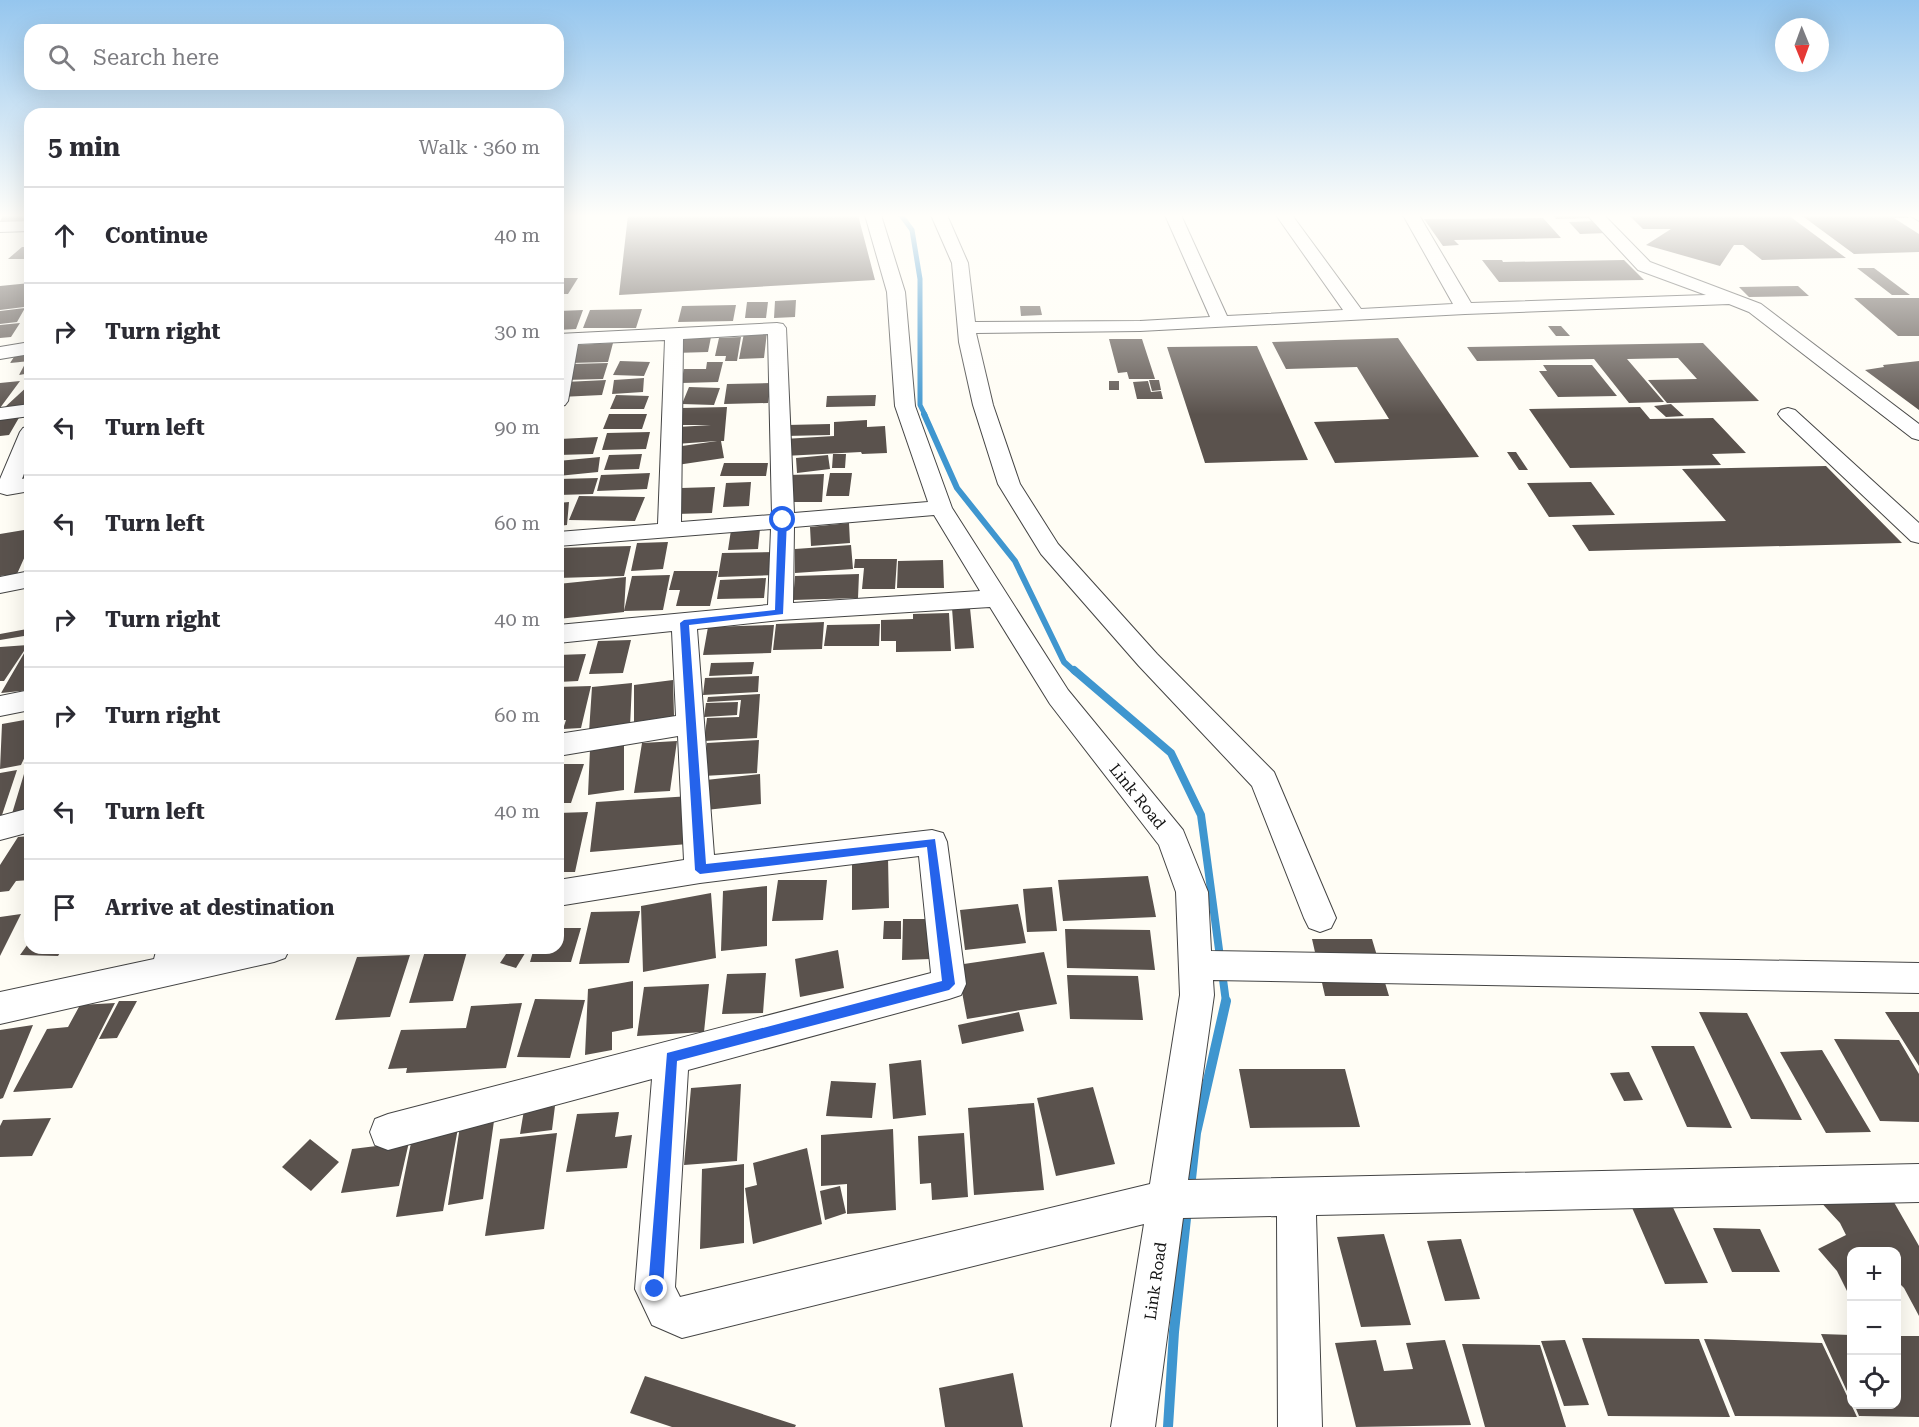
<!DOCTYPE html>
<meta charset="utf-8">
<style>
body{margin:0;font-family:"Roboto Serif",serif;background:#f7f7f7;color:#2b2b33}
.controls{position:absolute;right:18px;bottom:18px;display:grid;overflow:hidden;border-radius:12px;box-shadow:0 6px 24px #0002}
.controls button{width:54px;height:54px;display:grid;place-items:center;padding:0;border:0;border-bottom:2px solid #e1e1e2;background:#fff;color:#2b2b33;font:30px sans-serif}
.compass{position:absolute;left:1775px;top:18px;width:54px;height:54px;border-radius:50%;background:#fff;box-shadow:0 6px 24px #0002;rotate:179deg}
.stop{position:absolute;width:18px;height:18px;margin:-14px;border:4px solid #2563eb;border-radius:50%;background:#fff}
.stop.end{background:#2563eb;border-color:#fff;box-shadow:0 2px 6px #0008}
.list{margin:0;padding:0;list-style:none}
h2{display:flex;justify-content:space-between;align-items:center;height:78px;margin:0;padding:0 24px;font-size:26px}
h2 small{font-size:20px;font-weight:400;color:#7c7c81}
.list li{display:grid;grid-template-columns:39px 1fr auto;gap:18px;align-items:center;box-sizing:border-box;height:96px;padding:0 24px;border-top:2px solid #e1e1e2}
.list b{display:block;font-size:22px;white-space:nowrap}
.list em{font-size:20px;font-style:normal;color:#7c7c81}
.icon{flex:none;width:33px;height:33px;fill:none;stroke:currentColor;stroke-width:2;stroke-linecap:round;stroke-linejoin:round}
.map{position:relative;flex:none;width:1919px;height:1427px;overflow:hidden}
.search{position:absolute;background:#fff;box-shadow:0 6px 24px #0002;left:24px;top:24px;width:540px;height:66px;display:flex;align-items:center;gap:15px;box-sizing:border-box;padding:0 21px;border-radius:18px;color:#7c7c81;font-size:22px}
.panel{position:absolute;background:#fff;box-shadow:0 6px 24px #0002;left:24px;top:108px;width:540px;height:846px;border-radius:18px}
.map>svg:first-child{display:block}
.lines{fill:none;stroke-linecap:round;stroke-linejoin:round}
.stream-far3{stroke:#3f96cf;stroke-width:5}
.stream-far2{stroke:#3f96cf;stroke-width:6}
.stream-far1{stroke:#3f96cf;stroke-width:8}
.stream{stroke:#3f96cf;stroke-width:10}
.building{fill:#5a524d}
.minor-casing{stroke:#444;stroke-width:2}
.minor{fill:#fff;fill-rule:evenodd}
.route{fill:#2563eb}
.labels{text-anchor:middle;stroke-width:6;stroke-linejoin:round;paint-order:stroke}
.street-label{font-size:16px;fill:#111;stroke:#fff}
</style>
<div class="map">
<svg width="1919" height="1427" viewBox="0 0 1919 1427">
<rect width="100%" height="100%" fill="#fffdf5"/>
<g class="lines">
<path class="stream-far3" d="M901 215 912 230 920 279V405L925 415"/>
<path class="stream-far2" d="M924 414 957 488 1015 561 1064 662 1075 672"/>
<path class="stream-far1" d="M1074 670 1171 753 1201 815 1226 1002"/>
<path class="stream" d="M1190 1188 1196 1133 1226 1001
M1168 1427 1174 1332 1187 1209"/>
</g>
<path class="building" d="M3 215H30V220L0 222Z
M628 215H858L875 280 619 295Z
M1553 215H1589L1591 218 1556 219Z
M1629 215H1788L1846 258 1762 260 1743 245H1734L1720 266 1646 245 1671 229H1643Z
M1801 215H1906L1909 218H1894L1919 234V252L1854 254Z
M1543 218 1561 238 1454 240 1459 245 1443 246 1424 219Z
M1596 221 1607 233 1580 234 1569 222Z
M22 247H30V259H8Z
M1482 260H1502L1503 262 1624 260 1644 280 1499 282Z
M1857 268H1874L1910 295H1892Z
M558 278H578L568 294H558Z
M30 283V298L24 307 0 310V286Z
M1798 286 1809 296 1749 297 1739 287Z
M1854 298H1919V336H1898Z
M796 300 795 317 774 318 775 301Z
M747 302H768L766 318H745Z
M736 305 733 321 678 322 682 306Z
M1020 306H1040L1042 315 1021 316Z
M25 308 17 322 0 324V311Z
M642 309 636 328H583L590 310Z
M583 310 576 329 558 330 559 311Z
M20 323 11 337 0 338V325Z
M1548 326H1561L1570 336H1556Z
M767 332 764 358 739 359 744 333Z
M711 337 708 352 674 353 678 338Z
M741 337 737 361H725L726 356H715L719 338Z
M1398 338 1479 457 1335 463 1314 422 1389 419 1357 367 1286 369 1272 342Z
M1109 339H1142L1155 379H1129L1127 372 1118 373Z
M613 343 608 362 570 363 576 345Z
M1703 343 1759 401 1667 403 1648 380 1697 379 1678 358 1627 359 1664 402 1629 403 1594 359 1477 361 1467 347Z
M1257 346 1308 460 1205 463 1167 347Z
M30 352V361L10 363 16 354Z
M620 361 650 362 644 376 613 375Z
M1919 361V410L1865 370 1884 367 1883 365Z
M26 362H30V373L19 375Z
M707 362H723L718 382 681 383 684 369H706Z
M608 363 603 379 564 380 571 364Z
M1543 365H1592L1617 396 1558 397 1539 371H1547Z
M644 378 643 392 612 394 614 380Z
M606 380 602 395 560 397 565 382Z
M1149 380H1159L1161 390 1152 391Z
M20 381 0 408V383Z
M1109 381H1119V390H1109Z
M1148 381 1151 392 1161 391 1163 399H1137L1133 382Z
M771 383 768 403 724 404 727 384Z
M30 384V405L4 408Z
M689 387 720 388 714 405 682 404Z
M616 395 649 396 644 409H610Z
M876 395 875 406 826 407 827 396Z
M1671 404 1684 416 1666 417 1654 406Z
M727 407 724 441H721L724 458 677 465 675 447 717 441 676 444 678 427 711 425H677L681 408Z
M1640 407 1650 419 1713 418 1746 453 1712 454 1721 465 1570 468 1529 409Z
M609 414H647L642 429H603Z
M20 416 9 435 0 436V418Z
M867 420V427L885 426 887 453 862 454 861 452 784 456V439L834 436V422Z
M830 424V435L785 436 787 425Z
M650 432 646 449 602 450 607 433Z
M598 437 593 454 558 455 560 439Z
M1507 452H1516L1528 470H1519Z
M642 454 639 469 604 470 609 455Z
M833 454H846L845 468H832Z
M828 455 830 469 797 473 796 458Z
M600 457 598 472 558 476V461Z
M724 463H768L766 476H720Z
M1826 466 1902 543 1589 551 1572 525 1726 521 1682 469Z
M650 473 647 489 597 491 601 475Z
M830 473H852L849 496H826Z
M824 474 822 502H785L788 475Z
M598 478 593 494 558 495V479Z
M751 482 749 506 723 507 726 483Z
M1591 482 1615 515 1549 517 1527 483Z
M715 487 712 513 676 514 681 488Z
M579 496 645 497 635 521 569 520Z
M569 502 567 525 558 526V503Z
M849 523 850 543 811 546 810 527Z
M30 529V545L17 574 0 576V534Z
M760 529 758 549 728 550 731 530Z
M668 542 663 569 631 571 637 543Z
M851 545 853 569 795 573V549Z
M631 546 624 576 558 578V548Z
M777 552 775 575 718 577 722 553Z
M855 559H897L895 589H862L864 568H854Z
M943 560 944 588H897L898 561Z
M674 571H718L710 606H676L680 590H669Z
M859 574 858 598 793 600 795 576Z
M670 575 663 610 624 611 632 576Z
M626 577 624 612 558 619V584Z
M766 578 764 598 717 599 720 580Z
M952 608H970L974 648 955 649Z
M949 613 951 651 896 652V641H881V620L913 619V614Z
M824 622 822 649 773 650 776 624Z
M880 624 879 646H824L827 625Z
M774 625 771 653 703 655 708 627Z
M27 629 24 636 0 640V634Z
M631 640 623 673 589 674 598 641Z
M30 643V690L1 693Z
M28 645 4 681H0V647Z
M586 654 578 681 558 682V655Z
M754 662 752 674 709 676 711 663Z
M759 676 758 692 703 695 705 678Z
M673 680 674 716 634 722V685Z
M632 683 630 727 589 732 592 687Z
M591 686 581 728 563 729 566 720H558V687Z
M760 694 757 738 704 741 707 718 739 717 741 700 707 702 708 697Z
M738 702 737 715 704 717 706 703Z
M30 719V746L21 765 0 769 2 724Z
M759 740 757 773 703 776 707 743Z
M677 741 670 791 634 793 642 743Z
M624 744V790L588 795 590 749Z
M27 764H30V813L11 817Z
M558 764H584L571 803H558Z
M17 770 0 821V773Z
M760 774 761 804 706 810V780Z
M691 796 688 844 590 852 596 802Z
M588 812 575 872H558V813Z
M30 836V880L16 881 9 891 0 892V865L18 837Z
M888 857 889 908 852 910V859Z
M1148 876 1156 917 1063 921 1058 880Z
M778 880H827L823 920 772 921Z
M767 886V946L721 951 723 891Z
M1052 887 1057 931 1027 932 1023 889Z
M711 893 716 958 643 972 641 906Z
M1018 904 1026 943 965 950 960 910Z
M640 911 629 963 579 964 591 912Z
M21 914 0 956V917Z
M903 919H930V959L902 960Z
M884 921H901V939H883Z
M558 928H581L571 962H530L534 948H558Z
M1065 929 1150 930 1155 970 1067 968Z
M1312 939H1372L1389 996H1325Z
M30 941V948H63L58 956 20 955Z
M426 948H468L453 1001 409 1003Z
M510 948 527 950 516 968 500 963Z
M838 950 844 988 800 997 795 959Z
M1044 952 1057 1004 967 1019 957 965Z
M410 955 390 1017 335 1020 357 957Z
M766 973 763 1013 722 1014 727 974Z
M1067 975 1138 976 1143 1020 1070 1019Z
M633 981V1028L612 1032V1050L585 1055 588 989Z
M709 984 704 1032 637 1036 644 987Z
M535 999 585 1000 570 1058 517 1057Z
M119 1001H137L117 1038 99 1039Z
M115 1003 72 1088 13 1092 47 1029 68 1027 80 1005Z
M522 1003 506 1068 406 1073 407 1068 388 1069 401 1030 466 1028 471 1006Z
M1019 1012 1024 1031 962 1044 958 1025Z
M1699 1012 1747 1013 1802 1120 1751 1119Z
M1885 1012H1919V1066Z
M33 1025 3 1098 0 1099V1030Z
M1834 1039 1899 1040 1919 1074V1122L1880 1121Z
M1651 1046H1694L1732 1128 1687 1127Z
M1822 1050 1871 1132 1826 1133 1780 1052Z
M921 1060 926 1115 893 1119 889 1064Z
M1239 1069H1345L1360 1127 1250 1128Z
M1629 1072 1643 1100 1624 1101 1610 1073Z
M831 1081 876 1083 872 1118 826 1116Z
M741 1084 737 1161 684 1165 691 1088Z
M1093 1087 1115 1164 1056 1176 1037 1098Z
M1034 1103 1044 1190 974 1195 968 1108Z
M555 1106 552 1130 520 1134 524 1110Z
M619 1112 615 1137 632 1135 627 1168 566 1172 577 1114Z
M51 1118 32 1156 0 1157V1126L3 1120Z
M494 1121 483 1199 448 1205 460 1126Z
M458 1128 443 1211 396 1217 413 1133Z
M893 1129 896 1210 847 1214V1184L821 1186V1135Z
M557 1133 544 1229 485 1236 500 1139Z
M964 1133 968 1197 932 1200 931 1183 920 1184 918 1136Z
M310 1139 339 1162 311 1191 282 1167Z
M409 1142 399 1186 341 1193 352 1149Z
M807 1148 822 1224 753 1244 745 1188 757 1185 753 1163Z
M744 1164V1243L700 1249 702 1169Z
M840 1186 846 1213 825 1220 820 1191Z
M1891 1197 1919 1246V1316L1904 1288 1896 1280V1251H1851V1299L1837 1271 1818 1249 1846 1235 1840 1223 1817 1198Z
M1670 1201 1708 1283 1665 1284 1630 1203Z
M1713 1228 1760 1229 1780 1272H1732Z
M1384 1234 1411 1325 1361 1327 1337 1237Z
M1461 1239 1480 1299 1445 1301 1427 1241Z
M1821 1334 1851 1335V1400Z
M1896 1336H1919V1417L1859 1416 1854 1404H1896Z
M1582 1338 1699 1339 1730 1417 1608 1416Z
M1704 1339 1822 1343 1857 1417 1735 1416Z
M1376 1340 1384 1371 1413 1369 1406 1343 1445 1340 1471 1425 1356 1427 1335 1343Z
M1565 1340 1589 1405 1564 1406 1541 1341Z
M1462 1344 1540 1345 1566 1427H1485Z
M1013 1373 1023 1427H945L939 1388Z
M645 1376 796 1425 795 1427H672L630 1413Z"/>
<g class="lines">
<defs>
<path id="minor" d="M865 215H881L905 292 915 406 952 508 1068 690 1183 830 1208 892 1211 951 1919 963V993L1213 980 1214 995 1188 1180 1919 1164V1202L1316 1215 1322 1427H1278L1277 1216 1183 1218 1155 1427H1111L1144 1224 682 1338 652 1325 635 1289 652 1079 388 1150 375 1145 370 1132 375 1119 388 1114 931 973 919 856 700 883 558 906V880L684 860 678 736 558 756V734L676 716 672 631 558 643V625L768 605 771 529 558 546V532L658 524 665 340 578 344 568 401 565 405 558 407V334L777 323 783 324 786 328 794 513 928 502 895 406 887 292ZM768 334 772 515 681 522 683 339ZM934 515 980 591 793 603 794 527ZM990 607 1050 704 1159 845 1176 892 1180 995 1150 1184 680 1297 675 1287 688 1070 949 999 961 995 966 984 947 842 943 833 932 830 714 855 697 629 780 620Z
M931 215H947L968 263 975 322 1140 321 1210 317 1165 215H1181L1227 316 1343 310 1276 215H1292L1361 309 1453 304 1403 215H1419L1471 303 1706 295 1638 270 1587 215H1604L1650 262 1761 304 1919 424V440L1912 438 1749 312 1729 304 1465 314 1140 331 976 333 993 405 1020 484 1058 544 1157 654 1274 772 1336 918 1331 928 1320 932 1309 928 1304 918 1252 786 1139 666 1041 554 998 484 973 405 959 342 952 263Z
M1919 215V221L1911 216V215Z
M30 221V231L0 232V222Z
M30 342V354L0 359V347Z
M30 404V416L0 420V408Z
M1788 408 1795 410 1919 523V543L1911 541 1781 418 1778 414 1781 410Z
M30 426V458L22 479 30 477V491L7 495 0 493V479L20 432 23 428Z
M30 571V587L0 593V577Z
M30 690V710L0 716V696Z
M30 808V832L0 840V816Z
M157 948H189L188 952 206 948H290L285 958 274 962 0 1024V992L154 959Z"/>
</defs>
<use href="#minor" class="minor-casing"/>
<use href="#minor" class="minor"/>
</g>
<linearGradient id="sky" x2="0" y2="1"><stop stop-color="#95c6ee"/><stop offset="0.52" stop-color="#fffefa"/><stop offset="1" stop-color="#fffefa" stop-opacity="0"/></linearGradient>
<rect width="1919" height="415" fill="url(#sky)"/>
<path class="route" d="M783 518 787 520 783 614 689 625 706 864 935 839 955 984 949 990 677 1061 663 1289 660 1295 655 1297 650 1295 648 1289 667 1053 942 981 927 847 700 874 695 870 680 623 684 620 775 610 778 520Z"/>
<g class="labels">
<g class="street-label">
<text transform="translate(1138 796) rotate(51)" y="6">Link Road</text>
<text transform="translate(1155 1281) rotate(-82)" y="6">Link Road</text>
</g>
</g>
</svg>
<div class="controls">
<button>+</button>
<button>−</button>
<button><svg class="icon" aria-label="locate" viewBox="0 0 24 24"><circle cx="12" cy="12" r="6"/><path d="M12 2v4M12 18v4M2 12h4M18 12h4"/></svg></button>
</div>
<svg class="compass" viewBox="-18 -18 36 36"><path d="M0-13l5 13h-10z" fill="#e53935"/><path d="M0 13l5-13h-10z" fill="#7c7c81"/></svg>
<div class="stop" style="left:783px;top:520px"></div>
<div class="stop end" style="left:655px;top:1289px"></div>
<div class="search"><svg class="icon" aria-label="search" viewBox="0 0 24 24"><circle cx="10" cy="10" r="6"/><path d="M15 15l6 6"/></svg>Search here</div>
<section class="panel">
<h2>5 min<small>Walk · 360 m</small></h2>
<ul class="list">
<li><svg class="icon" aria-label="ahead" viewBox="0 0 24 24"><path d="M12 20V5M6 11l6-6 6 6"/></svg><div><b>Continue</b></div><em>40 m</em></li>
<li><svg class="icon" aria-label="right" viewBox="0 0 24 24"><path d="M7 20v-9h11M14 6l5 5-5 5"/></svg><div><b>Turn right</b></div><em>30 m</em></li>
<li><svg class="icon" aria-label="left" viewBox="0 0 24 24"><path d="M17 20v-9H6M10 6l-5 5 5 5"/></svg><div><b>Turn left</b></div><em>90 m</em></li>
<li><svg class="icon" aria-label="left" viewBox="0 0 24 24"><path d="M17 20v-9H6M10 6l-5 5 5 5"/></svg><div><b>Turn left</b></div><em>60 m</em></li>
<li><svg class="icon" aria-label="right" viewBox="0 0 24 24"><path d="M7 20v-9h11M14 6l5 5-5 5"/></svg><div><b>Turn right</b></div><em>40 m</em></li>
<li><svg class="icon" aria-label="right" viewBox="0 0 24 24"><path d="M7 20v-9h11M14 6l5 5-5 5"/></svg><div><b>Turn right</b></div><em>60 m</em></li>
<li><svg class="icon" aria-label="left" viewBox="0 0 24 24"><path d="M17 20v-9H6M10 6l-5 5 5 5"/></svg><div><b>Turn left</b></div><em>40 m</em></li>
<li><svg class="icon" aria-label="arrive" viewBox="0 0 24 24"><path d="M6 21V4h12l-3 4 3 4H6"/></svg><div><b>Arrive at destination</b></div></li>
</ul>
</section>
</div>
